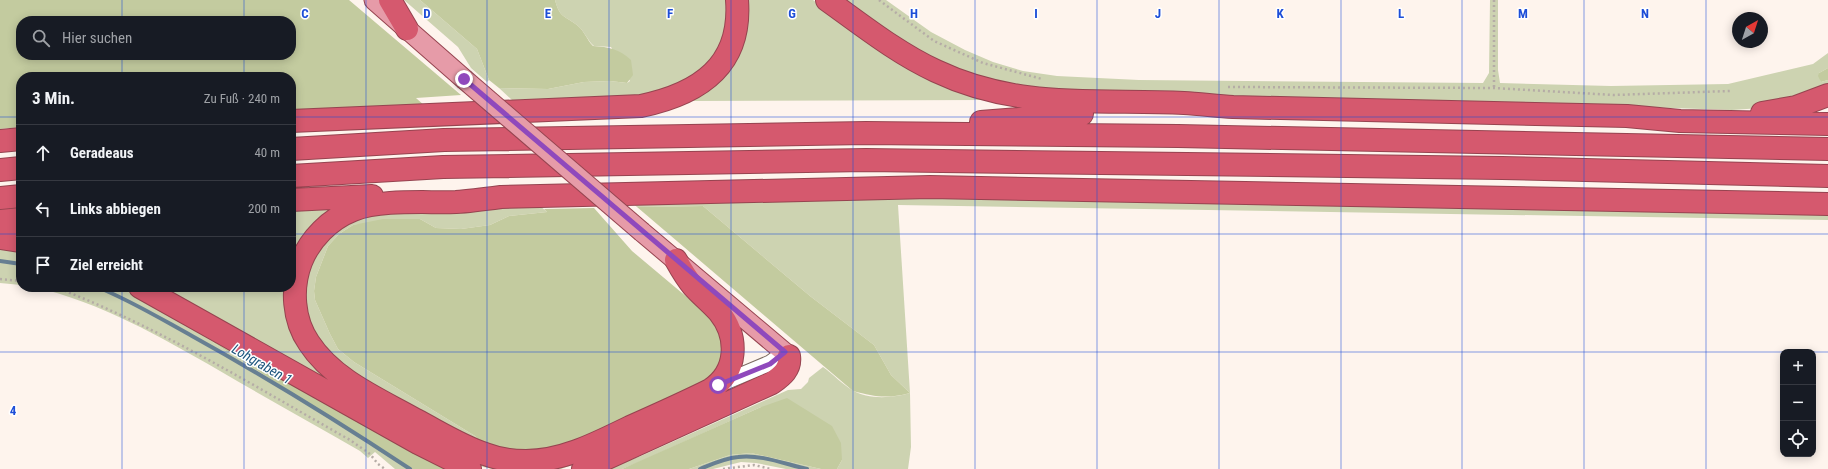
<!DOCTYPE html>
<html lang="de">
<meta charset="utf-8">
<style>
body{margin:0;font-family:"Roboto Condensed",sans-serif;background:#242831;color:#f1f3f6}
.controls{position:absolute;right:12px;bottom:12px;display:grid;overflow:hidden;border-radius:8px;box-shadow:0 2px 10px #0003}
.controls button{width:36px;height:36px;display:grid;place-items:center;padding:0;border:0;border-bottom:1px solid #363941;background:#171b24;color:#f1f3f6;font:20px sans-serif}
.compass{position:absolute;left:1732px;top:12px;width:36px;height:36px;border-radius:50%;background:#171b24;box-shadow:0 2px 10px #0003;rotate:39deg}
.stop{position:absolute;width:12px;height:12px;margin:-9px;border:3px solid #8f49bc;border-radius:50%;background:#fff}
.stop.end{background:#8f49bc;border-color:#fff;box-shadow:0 1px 4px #0008}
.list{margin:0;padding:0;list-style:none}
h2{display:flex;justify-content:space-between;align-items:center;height:52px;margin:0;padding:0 16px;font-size:17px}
h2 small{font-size:13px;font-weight:400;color:#9ea1a6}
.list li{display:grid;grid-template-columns:26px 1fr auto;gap:12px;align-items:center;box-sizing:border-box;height:56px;padding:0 16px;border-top:1px solid #363941}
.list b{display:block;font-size:15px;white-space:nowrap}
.list em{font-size:13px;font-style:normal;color:#9ea1a6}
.icon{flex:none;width:22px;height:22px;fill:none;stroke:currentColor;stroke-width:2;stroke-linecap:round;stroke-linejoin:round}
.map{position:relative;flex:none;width:1828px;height:469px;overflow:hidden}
.search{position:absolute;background:#171b24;box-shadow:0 2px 10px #0003;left:16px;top:16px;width:280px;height:44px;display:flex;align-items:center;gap:10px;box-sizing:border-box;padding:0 14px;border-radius:16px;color:#9ea1a6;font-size:15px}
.panel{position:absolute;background:#171b24;box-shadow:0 2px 10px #0003;left:16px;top:72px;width:280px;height:220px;border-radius:16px}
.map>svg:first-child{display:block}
.green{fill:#cdd3b1}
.forest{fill:#c3cb9f;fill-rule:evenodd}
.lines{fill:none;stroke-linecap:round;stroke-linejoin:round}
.stream{stroke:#677f92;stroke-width:4}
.minor-casing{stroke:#7a6b61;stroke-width:17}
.major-casing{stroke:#964450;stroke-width:21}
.highway-casing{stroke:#964450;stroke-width:24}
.path{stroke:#b5aca6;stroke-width:2.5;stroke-dasharray:2 3;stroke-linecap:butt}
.minor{stroke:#fff;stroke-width:15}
.major{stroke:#e69ba8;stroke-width:19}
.highway{stroke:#d5596e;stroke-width:22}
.major-bridge-casing{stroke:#964450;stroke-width:21;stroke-linecap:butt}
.major-bridge{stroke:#e69ba8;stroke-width:19}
.route{stroke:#8f49bc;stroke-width:5}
.grid{fill:none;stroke:#1d4ed8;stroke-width:1;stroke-opacity:0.55}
.labels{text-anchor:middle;stroke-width:3;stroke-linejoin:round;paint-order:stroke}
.water-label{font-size:14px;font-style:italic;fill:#1c547d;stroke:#fff}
.grid-label{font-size:13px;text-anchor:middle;font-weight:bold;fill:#1d4ed8;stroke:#fff;stroke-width:3;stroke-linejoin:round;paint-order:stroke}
</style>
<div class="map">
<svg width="1828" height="469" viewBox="0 0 1828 469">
<rect width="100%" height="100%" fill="#fef4ed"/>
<path class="green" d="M404 0H420L477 49 489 80 487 82 471 68 458 47Z
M555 0H730L726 39 698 77 649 96 512 100 499 88 548 89 584 82 610 81 627 83 630 81 611 47 594 46C587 40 585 32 578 26 565 15 560 19 555 0Z
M744 0H813L832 14 984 100 690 101Z
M837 0H886L931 32 965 50 993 62 1023 71 1057 76 1139 80 1483 83 1489 73 1490 0H1498V70L1500 83 1611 86 1728 84 1813 64 1828 53V68L1819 73 1821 82 1828 80V87L1761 108 1732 110 1551 104 1047 93 944 67Z
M811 198 1008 199 1828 213V220L898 205 910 393 911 447 908 469H837L842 460 761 407 637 463 622 469H605L641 456 788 390 801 389 808 382 809 378 823 367C833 374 842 384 852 390 868 400 893 398 910 393L891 375 874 345 810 296 703 206 637 207 632 203Z
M539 205 547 212 509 216 490 225 461 229 436 228 420 219 353 225 339 234 328 246 316 277 314 291 315 300 330 334 338 349 354 362 475 436 485 448 368 384 325 352 305 315 304 279 326 237 366 213Z
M342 206 291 273V209Z
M0 246 21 249V285L0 283Z
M34 287H125L203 331 214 343 411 469H395L375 452 368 458 360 451C313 424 266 398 220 371 161 337 100 302 34 287Z
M155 287H288L297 337 451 446 614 443 758 378 602 454 561 469H492L479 466Z
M751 453 821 469H786L756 463 741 462 713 469H689L730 455Z"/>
<path class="forest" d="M0 0H349L461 95 416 98 425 106 291 112V77H21V127L0 129ZM21 21H291V55H21Z
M420 0H555C560 19 565 15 578 26 585 32 587 40 593 46 609 47 619 49 631 60L633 75 627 83 610 81 584 82 548 89 499 88 489 80 477 49Z
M1828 68V80L1821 82 1818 76 1819 73Z
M703 206 810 296 874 345 891 375 910 393C887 399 875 397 853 391L637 207Z
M594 208 632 251 713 319 726 344 715 377 550 452 485 448 475 436 354 362 338 349 330 334 315 300 314 291 316 277 328 246 339 234 353 225 383 219H420L436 228 461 229 490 225 509 216 547 212 544 209Z
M203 331 445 469H411L214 343Z
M787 398 832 426 841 443 842 460 837 469H821L751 453 730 455 689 469H622L761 407Z"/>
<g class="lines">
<path class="stream" d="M0 261 21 264
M97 287C130 300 161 319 192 336 266 377 339 422 410 469
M700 469C712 464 725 458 738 457 760 454 785 464 807 469"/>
<defs>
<path id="minor" d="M718 385 770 363 785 352"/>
<path id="major" d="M374 0 464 79
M642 232 789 356"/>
<path id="highway" d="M390 0 407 29
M827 0C862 25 897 53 936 71 1018 110 1097 99 1184 103 1200 104 1217 106 1233 107L1627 116 1680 121 1828 124
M1762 113 1796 107 1828 95
M291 121 641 106C699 94 742 66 737 0
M981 122 1082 114
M0 141 21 139
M291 149 444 140 866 133 1178 136 1828 149
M0 170 21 168
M291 176 443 167 866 160 1502 168 1828 176
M0 198 21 196
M291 200 372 196
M0 221 21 219
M0 238 21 241
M676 260C681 269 686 278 693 286 701 295 711 303 719 312 739 337 738 372 710 390 684 403 657 415 630 427 597 443 563 461 526 461 512 461 498 459 485 454 461 446 439 432 416 420 379 399 333 380 309 343 293 320 291 288 301 262 310 239 330 219 353 210 381 199 426 203 456 202 471 201 486 199 501 197L930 187 1828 204
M140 287 418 443 470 469
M583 469 772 383C782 376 791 369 789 356"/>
</defs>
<use href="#minor" class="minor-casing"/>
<use href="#major" class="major-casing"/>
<use href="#highway" class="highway-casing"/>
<path class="path" d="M879 0 934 41 983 63 1042 79
M1494 0V88
M1228 87 1494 88 1614 95 1730 91
M0 279 21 281
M55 287C159 327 254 386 350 440L370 454 378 464 385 469
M723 469 754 465 771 469"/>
<use href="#minor" class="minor"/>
<use href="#major" class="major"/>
<use href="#highway" class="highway"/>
<defs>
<path id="major-bridge" d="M464 79 642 232"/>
</defs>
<use href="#major-bridge" class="major-bridge-casing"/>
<use href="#major-bridge" class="major-bridge"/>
</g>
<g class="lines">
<path class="route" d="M464 79 785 352 770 364 718 385"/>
</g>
<path class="grid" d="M122 0V21M244 0V21M366 0V469M487 0V469M609 0V469M731 0V469M853 0V469M975 0V469M1097 0V469M1219 0V469M1341 0V469M1462 0V469M1584 0V469M1706 0V469M122 55V77M244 55V77M0 117H21M291 117H1828M0 234H21M291 234H1828M122 287V469M244 287V469M0 352H1828"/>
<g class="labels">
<g class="water-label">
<text transform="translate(262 364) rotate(30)" y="5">Lohgraben 1</text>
</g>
</g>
<g class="grid-label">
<text x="305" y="18">C</text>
<text x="427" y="18">D</text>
<text x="548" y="18">E</text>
<text x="670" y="18">F</text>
<text x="792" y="18">G</text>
<text x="914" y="18">H</text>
<text x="1036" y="18">I</text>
<text x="1158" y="18">J</text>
<text x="1280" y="18">K</text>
<text x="1401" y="18">L</text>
<text x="1523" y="18">M</text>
<text x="1645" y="18">N</text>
<text x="13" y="415">4</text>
</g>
</svg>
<div class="controls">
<button>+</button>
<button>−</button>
<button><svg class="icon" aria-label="locate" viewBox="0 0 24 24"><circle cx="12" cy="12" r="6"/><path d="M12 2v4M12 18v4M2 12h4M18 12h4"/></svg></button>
</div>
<svg class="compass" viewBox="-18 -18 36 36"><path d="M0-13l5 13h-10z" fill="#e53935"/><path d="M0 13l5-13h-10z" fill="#9ea1a6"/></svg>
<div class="stop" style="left:718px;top:385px"></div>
<div class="stop end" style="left:464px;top:79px"></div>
<div class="search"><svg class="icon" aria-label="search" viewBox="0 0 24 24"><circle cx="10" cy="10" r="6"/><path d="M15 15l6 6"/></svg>Hier suchen</div>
<section class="panel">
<h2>3 Min.<small>Zu Fuß · 240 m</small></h2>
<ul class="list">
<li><svg class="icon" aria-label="ahead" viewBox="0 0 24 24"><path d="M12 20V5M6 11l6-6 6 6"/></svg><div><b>Geradeaus</b></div><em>40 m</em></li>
<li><svg class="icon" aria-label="left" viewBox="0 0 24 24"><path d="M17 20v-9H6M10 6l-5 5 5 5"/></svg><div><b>Links abbiegen</b></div><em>200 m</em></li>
<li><svg class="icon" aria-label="arrive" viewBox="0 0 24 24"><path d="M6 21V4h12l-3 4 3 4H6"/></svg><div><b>Ziel erreicht</b></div></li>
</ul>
</section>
</div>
